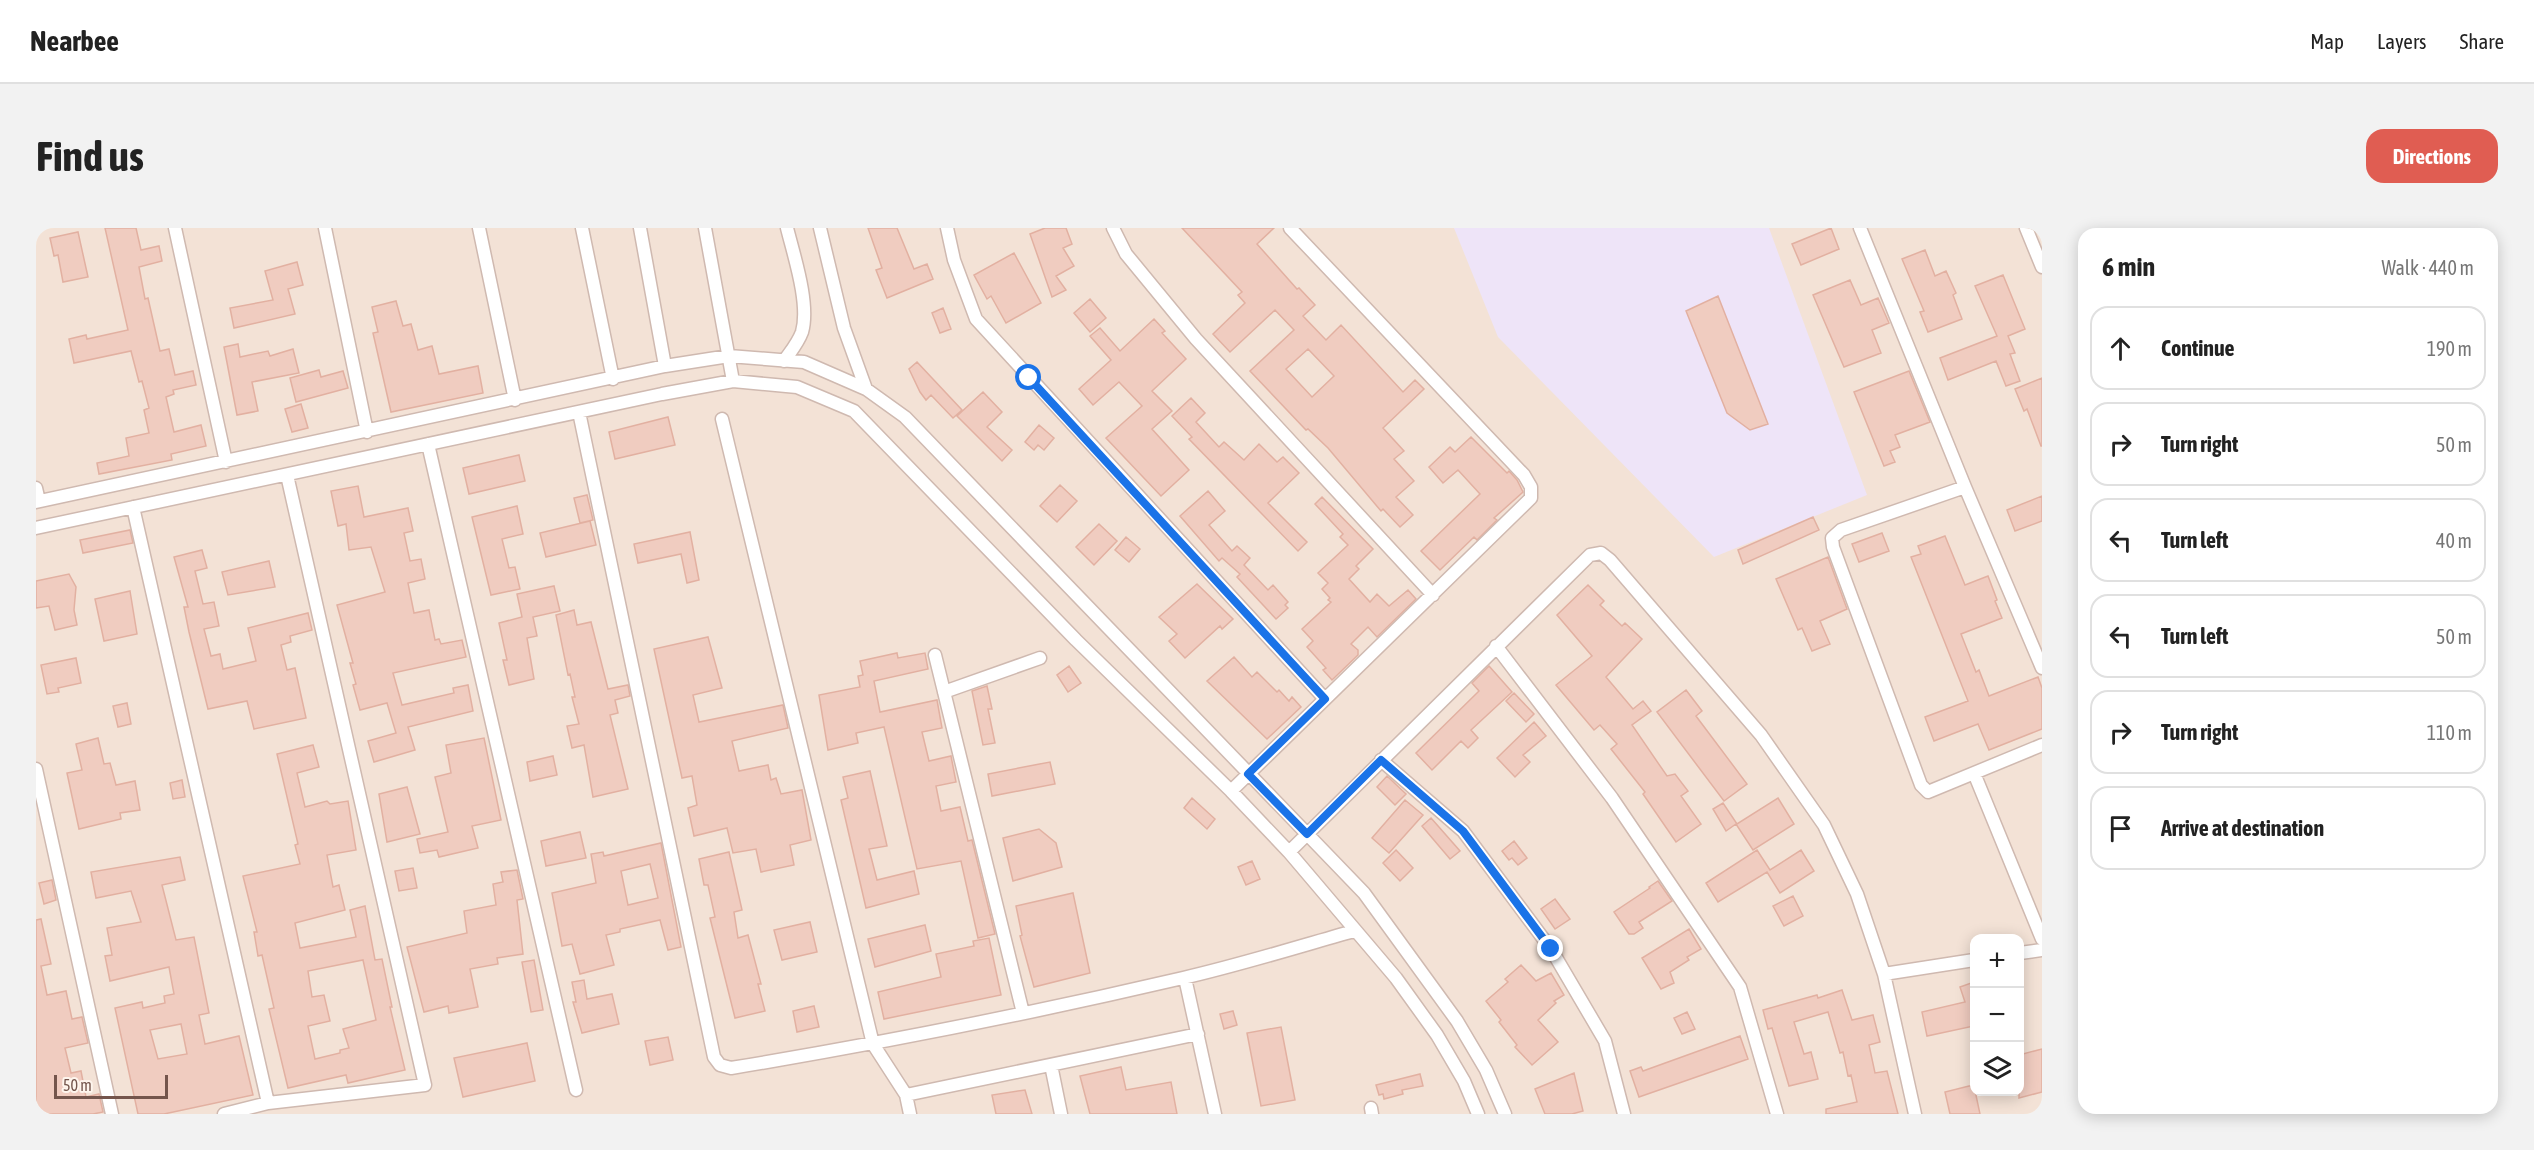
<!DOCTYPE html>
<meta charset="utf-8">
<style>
body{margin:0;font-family:"Asap Condensed",sans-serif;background:#f2f2f2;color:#222}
.controls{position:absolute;right:18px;bottom:18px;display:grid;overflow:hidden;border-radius:12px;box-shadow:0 3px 15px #0003}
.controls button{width:54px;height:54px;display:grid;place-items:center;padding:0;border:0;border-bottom:2px solid #e0e0e0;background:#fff;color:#222;font:30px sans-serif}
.scale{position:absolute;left:18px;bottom:15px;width:114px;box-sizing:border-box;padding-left:6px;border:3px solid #74554c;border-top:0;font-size:16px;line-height:21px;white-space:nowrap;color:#74554c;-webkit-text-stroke:4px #fef5ed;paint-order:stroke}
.stop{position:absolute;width:18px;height:18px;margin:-14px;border:4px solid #1a73e8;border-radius:50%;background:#fff}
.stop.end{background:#1a73e8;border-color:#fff;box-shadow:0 2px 6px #0008}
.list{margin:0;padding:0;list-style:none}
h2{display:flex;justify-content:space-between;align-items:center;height:78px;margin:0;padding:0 24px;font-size:26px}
h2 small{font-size:20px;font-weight:400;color:#767676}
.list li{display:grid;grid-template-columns:39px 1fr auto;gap:18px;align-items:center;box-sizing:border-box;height:84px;margin:0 12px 12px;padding:0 12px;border:2px solid #e0e0e0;border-radius:18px}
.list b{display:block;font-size:22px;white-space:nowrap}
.list em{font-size:20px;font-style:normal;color:#767676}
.icon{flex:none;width:33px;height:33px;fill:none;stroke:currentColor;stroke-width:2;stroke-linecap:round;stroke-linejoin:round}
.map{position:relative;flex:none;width:2006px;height:886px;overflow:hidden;border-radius:18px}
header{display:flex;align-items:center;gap:36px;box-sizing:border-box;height:84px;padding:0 30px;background:#fff;border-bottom:2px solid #e0e0e0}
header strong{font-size:28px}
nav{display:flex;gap:33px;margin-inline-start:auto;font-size:21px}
.intro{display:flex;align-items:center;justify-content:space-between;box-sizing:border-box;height:144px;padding:0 36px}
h1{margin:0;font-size:42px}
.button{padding:15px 27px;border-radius:18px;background:#e05d52;color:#fff;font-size:21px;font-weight:700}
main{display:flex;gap:36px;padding:0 36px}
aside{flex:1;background:#fff;border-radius:18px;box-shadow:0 3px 15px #0003}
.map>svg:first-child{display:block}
.residential{fill:#f3e2d6;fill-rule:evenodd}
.education{fill:#eee4f8}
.building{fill:#f0ccc0;stroke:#e2b0a1;stroke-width:1.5;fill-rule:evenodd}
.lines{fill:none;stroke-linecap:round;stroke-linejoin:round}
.minor-casing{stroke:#cfb9b0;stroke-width:15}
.minor{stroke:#fff;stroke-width:12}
.route{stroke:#1a73e8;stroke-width:8}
</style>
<header>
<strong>Nearbee</strong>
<nav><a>Map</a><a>Layers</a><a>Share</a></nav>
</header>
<div class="intro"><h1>Find us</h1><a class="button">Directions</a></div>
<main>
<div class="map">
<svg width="2006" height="886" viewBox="0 0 2006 886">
<rect width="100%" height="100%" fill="#fbf1e7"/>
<path class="residential" d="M0 0H2006V886H0ZM1938 710H1984V864H1938Z"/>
<path class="education" d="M1418 0H1733L1831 267 1678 329 1462 109Z"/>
<path class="building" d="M69 0H100L105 22 123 18 126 33 103 39 109 71 112 70 124 123 133 121 139 147 157 143 160 157 137 162 138 166 130 169 138 204 165 197 170 218 135 226 136 232 63 246 61 235 93 228 90 210 113 205 108 182 113 180 106 153 103 154 95 123 38 135 33 111 50 107 51 111 92 102Z
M832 0H861L878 41 891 36 897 51 851 70 840 42 846 40Z
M1009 0H1030L1036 16 1027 20 1038 38 1020 48 1030 62 1016 69 994 6Z
M1146 0H1238L1221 16 1261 61 1263 60 1279 77 1267 88 1290 112 1305 97 1367 164 1379 152 1388 161 1347 200 1368 223 1358 231 1378 253 1360 269 1377 287 1364 299 1347 281 1345 283 1292 220 1272 201 1270 202 1214 143 1258 102 1239 82 1194 124 1177 106 1209 75 1202 67 1206 64ZM1272 121 1298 148 1276 169 1250 141Z
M1795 0 1803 21 1765 37 1756 16Z
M42 4 52 49 27 54 22 27 18 28 14 10Z
M1889 22 1899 48 1910 43 1920 65 1917 67 1926 91 1892 104 1884 84 1888 83 1866 31Z
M978 25 1005 75 970 95 955 68 951 71 938 47Z
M261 34 267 57 252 61 259 86 198 100 194 80 237 72 229 43Z
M1967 47 1989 101 1972 108 1979 125 1974 126 1984 153 1970 158 1960 133 1912 152 1904 130 1961 108 1939 58Z
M1814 52 1825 77 1842 70 1853 95 1836 102 1845 125 1808 139 1777 67Z
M1682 68 1732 196 1714 202 1691 185 1650 83Z
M1054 71 1070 90 1054 104 1038 85Z
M360 73 367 98 375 96 382 122 396 118 403 146 442 138 447 165 355 184 337 105 342 104 336 79Z
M907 80 915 101 904 105 896 85Z
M1118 91 1129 103 1126 105 1150 131 1116 163 1136 183 1116 201 1153 242 1125 268 1070 210 1106 178 1083 154 1057 177 1043 161 1075 132 1054 108 1064 100 1084 123Z
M202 116 204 129 232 123 234 128 257 121 263 145 216 154 222 183 201 187 188 119Z
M881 134 926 182 917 190 895 167 890 172 884 164 873 141Z
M283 142 285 149 307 143 312 160 260 174 254 150Z
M1873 143 1894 194 1859 207 1864 219 1854 223 1859 234 1848 238 1818 164Z
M2006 150V218H2005L1991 181 1988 183 1979 161Z
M947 164 966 184 951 199 976 222 966 233 921 188Z
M1155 170 1169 185 1160 194 1183 219 1188 214 1208 232 1223 216 1241 234 1247 229 1263 245 1232 275 1271 314 1262 323 1153 211 1156 209 1136 188Z
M265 176 272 200 256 204 249 181Z
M632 189 639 217 579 231 573 204Z
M1003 197 1018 210 1008 222 1002 217 998 222 989 214Z
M1435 209 1471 245 1473 243 1481 252 1487 264 1458 290 1461 292 1441 312 1438 309 1404 342 1385 323 1444 266 1422 242 1407 255 1393 239 1414 219 1419 224Z
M483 227 489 253 433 266 427 240Z
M1024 257 1041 273 1021 294 1004 278Z
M322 258 328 289 372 280 377 303 368 305 374 333 385 331 389 351 372 355 378 385 393 382 399 412 403 411 405 416 426 412 430 429 357 445 366 477 418 465 417 460 432 457 437 483 372 499 379 522 338 534 332 513 360 505 351 475 324 482 317 457 320 456 314 435H317L301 377 349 364 335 319 313 322 310 296 302 298 295 263Z
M1172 263 1189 283 1173 297 1196 323 1201 318 1214 330 1208 337 1232 362 1237 357 1252 374 1249 377 1252 380 1240 391 1201 349 1204 346 1186 330 1183 333 1144 288Z
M551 267 557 292 544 295 538 270Z
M2006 268V293L1979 303 1971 282Z
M1286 269 1337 321 1320 338 1323 341 1313 351 1334 374 1341 366 1353 378 1372 362 1380 371 1341 409 1332 399 1315 416 1322 422V427L1296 452 1287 442 1290 440 1271 419 1277 413 1266 401 1295 374 1292 372 1294 370 1286 361 1292 355 1282 345 1312 317 1304 309 1307 306 1279 276Z
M481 278 487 306 466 311 473 340 479 339 484 361 455 367 436 289Z
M1777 289 1783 302 1707 336 1702 322Z
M554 293 560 317 510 329 504 305Z
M1063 296 1081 313 1058 337 1040 319Z
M94 302 97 315 47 325 44 312Z
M654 304 663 352 651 355 645 326 602 335 598 316Z
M1846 305 1853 323 1823 334 1816 316Z
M1909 308 1929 357 1952 348 1961 372 1959 373 1966 390 1925 406 1940 444 1943 442 1953 468 2002 449 2006 460V501L1953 522 1942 496 1898 513 1889 489 1932 473 1875 329 1885 326 1882 318Z
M1090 309 1104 321 1093 334 1079 322Z
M166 322 171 340 159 343 167 376 178 374 183 398 168 401 175 428 184 426 187 441 220 433 212 400 272 385 276 402 254 408 255 414 245 417 251 442 259 440 270 490 218 501 211 473 172 481 153 404 148 379H152L138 329Z
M1792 329 1811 381 1784 393 1794 416 1776 423 1766 400 1762 402 1740 351Z
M233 333 239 359 192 367 186 344Z
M33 346 40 359 38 382 41 397 19 402 13 378 0 380V353Z
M1161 356 1197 391 1186 401 1184 398 1149 430 1133 413 1141 406 1123 389Z
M1552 357 1568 373 1564 377 1586 398 1589 395 1606 411 1570 449 1597 481 1607 473 1615 483 1596 497 1631 548 1639 546 1652 563 1645 568 1665 596 1640 614 1607 566 1609 564 1575 521 1581 516 1564 497 1558 502 1520 457 1556 428 1521 387Z
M518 358 524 383 497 389 501 408 491 410 498 451 473 457 467 432H471L463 395 486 389 481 366Z
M94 363 101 406 68 413 59 371Z
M538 382 541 397 555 394 572 461 592 457 594 468 579 472 582 485 574 487 592 561 557 569 548 517 536 520 531 498 543 496 536 469H539L534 446 532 447 520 387Z
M672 409 686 460 657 467 663 494 747 477 752 500 696 513 703 543 732 537 735 552 740 550 745 566 766 562 775 612 754 617 758 637 725 644 720 621 697 625 691 600 658 608 652 580 661 577 656 548 646 550 618 421Z
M861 425 862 430 889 425 892 441 838 453 844 484 901 472 906 500 886 504 893 533 915 528 920 554 900 558 905 583 924 579 932 613 936 612 959 706 942 710 925 633 881 641 848 499 820 505 822 515 792 522 783 467 824 459 822 448 827 447 824 433Z
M1198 429 1216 449 1221 444 1241 464 1243 462 1253 473 1256 469 1265 479 1231 511 1171 453Z
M40 430 45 455 22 460 23 464 11 466 5 437Z
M1033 438 1045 455 1032 464 1021 447Z
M1453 438 1476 464 1435 502 1442 510 1432 520 1425 513 1396 542 1380 525 1443 463 1436 455Z
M951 458 956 481H952L959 515 947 517 936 463Z
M1650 462 1666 483 1660 488 1711 556 1688 573 1621 484Z
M1478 465 1498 486 1490 494 1470 473Z
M91 475 95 496 82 499 77 478Z
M1498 494 1510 508 1487 527 1494 534 1479 549 1461 530Z
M62 510 68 536 74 535 80 557 99 553 104 582 84 585 85 591 43 601 31 545 46 542 40 516Z
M448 510 465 592 436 598 442 620 403 629 401 622 384 625 381 611 412 604 399 549 415 545 410 517Z
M277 517 283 539 261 545 269 579 291 573 294 576 312 573 320 622 291 627 297 659 303 657 309 682 259 695 264 720 320 709 314 682 329 678 339 732 346 731 356 779H354L369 842 312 855 310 847 252 860 233 781 238 780 226 727 222 728 218 704H221L207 648 264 636 259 617 262 616 241 526ZM327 732 340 792 307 801 313 820 304 822V825L279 831 272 798 294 793 288 767 276 769 272 743Z
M517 528 521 547 494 553 491 534Z
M1014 534 1019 556 956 568 952 546Z
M834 543 851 618 833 621 841 652 878 643 883 666 830 680 805 572 812 570 807 549Z
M1351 548 1370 566 1359 577 1341 559Z
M146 552 149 569 137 571 134 555Z
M371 559 384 606 351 614 343 566Z
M1156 570 1179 591 1171 601 1148 580Z
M1742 570 1758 596 1717 622 1700 596 1690 603 1677 581 1687 575 1701 596Z
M1369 572 1387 587 1353 625 1336 610Z
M1395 590 1424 623 1414 631 1386 598Z
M1003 601 1020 615 1026 639 977 653 967 610Z
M544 604 550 630 510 638 505 613Z
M1478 613 1491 630 1482 637 1476 630 1473 632 1466 623Z
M625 615 645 719 632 722 624 692 584 701V704L570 707 578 737 544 746 536 716 526 718 516 665 560 655 555 626 567 624 568 628ZM614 636 622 670 592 677 585 643Z
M1360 622 1377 640 1364 653 1347 635Z
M1721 622 1734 642 1765 622 1778 643 1744 665 1731 644 1682 674 1670 655Z
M693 624 706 682 698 684 702 710 712 707 725 756H722L729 783 699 790 674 690 679 689 672 657H668L663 631Z
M144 629 149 652 126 657 140 712 158 709 173 785 163 787 169 816 203 808 217 867 128 886H102L79 780 106 774 107 780 129 775 128 768 138 766 133 739 74 753 69 728 76 727 71 700 105 694 95 663 60 670 55 644ZM145 796 151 826 122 831 114 802Z
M1216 633 1224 651 1210 657 1202 639Z
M377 640 381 660 363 663 359 643Z
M481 642 487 671 481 672 487 726 461 730 462 736 434 741 442 779 413 785 412 778 388 784 371 719 431 705 428 683 460 677 457 656 467 654 465 644Z
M16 652 20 672 8 676 3 655Z
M1622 653 1636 673 1603 694 1607 700 1598 706H1593L1578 684 1614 660 1613 659Z
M1037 665 1054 745 998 759 984 708 986 707 980 678Z
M1757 668 1767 688 1748 698 1737 678Z
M1519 671 1534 691 1519 701 1505 681Z
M5 691 15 736 5 738 11 767 30 763 36 791 46 789 52 815 29 820 35 845 45 843 50 869 63 866 67 884 57 886H0V692Z
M774 694 781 724 746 732 738 702Z
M889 697 895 723 839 739 832 711Z
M1653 701 1665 721 1651 729 1653 732 1634 744 1638 755 1625 761 1606 730Z
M953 710 965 767 848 791 842 764 905 749 900 726 938 718 937 713Z
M498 732 507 782 495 784 486 734Z
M1485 737 1500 753 1515 745 1528 767 1518 773 1520 775 1502 792 1522 814 1496 837 1479 819 1481 817 1463 794 1465 792 1450 773 1472 754 1469 751Z
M548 752 551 771 576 766 583 796 546 805 537 774H540L536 754Z
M1938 754V798L1891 808 1886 784 1929 774 1924 759Z
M1806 762 1816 792 1837 787 1844 814 1833 817 1839 845 1851 843 1862 886H1790V881L1821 874 1815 847 1812 848 1807 824 1804 825 1792 784 1758 794 1768 826 1775 824 1782 851 1753 858 1736 800 1732 801 1727 782 1781 767 1782 770Z
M778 778 783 799 761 804 757 783Z
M1197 783 1201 797 1188 801 1184 786Z
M1651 784 1659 801 1646 806 1638 790Z
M1245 799 1259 872 1225 878 1211 805Z
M1704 808 1712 831 1603 869 1594 843 1605 839 1607 843Z
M632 809 637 832 614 837 609 813Z
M491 815 499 853 427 869 418 830Z
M2006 821V864L1983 870V827Z
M1085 839 1090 862 1135 854 1141 886H1054L1044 848Z
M1538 845 1547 883 1536 886H1509L1499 861Z
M1384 846 1387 858 1366 862 1367 866 1348 871 1347 866 1343 867 1340 857Z
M1933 858H1938L1944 886H1914L1909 864Z
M989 862 996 886H960L956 867Z"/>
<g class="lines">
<defs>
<path id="minor" d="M139 0 190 234
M289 0 331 204
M443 0 479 172
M546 0 577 151
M604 0 629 138
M669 0 697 153
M784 0 808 100 830 161
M911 0 918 32 940 91 1289 471
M1077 0 1090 26 1160 111 1397 367
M1824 0 1929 259 2006 440
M1990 0 2006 39
M748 133C755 123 762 115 766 104 774 76 758 28 751 0
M543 184 678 829 684 837 695 840C847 815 997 785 1147 750 1204 737 1261 719 1318 703
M686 191 837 816 870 867 874 886
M392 216 540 862
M1929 259 1805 302 1796 310 1797 319 1885 557 1892 564 2006 517
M0 260 3 273
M0 274 629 138 693 128 768 134 830 161 869 189 1328 665 1421 793 1450 842 1469 886
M97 279 232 875
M0 300 626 166 697 153 761 159 818 183 1040 412 1195 563 1253 624 1360 750 1401 807 1428 853 1442 886
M1460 418 1576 570 1704 759 1741 886
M899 427 987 785
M908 464 1004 430
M1345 532 1427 603 1515 721 1569 813 1588 886
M0 541 76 886
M1938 545 2006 711
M1195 563 1495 270V259L1488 247 1254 0
M1253 624 1554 327 1565 325 1574 332 1725 507 1788 597 1821 666 1848 746 1879 886
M1984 725 2006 722
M1848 746 1938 732
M1149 750 1179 886
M1015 837 1025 886
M870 867 1162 806
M1335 880 1336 886
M188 886 232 875 389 857 251 247"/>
</defs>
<use href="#minor" class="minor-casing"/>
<use href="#minor" class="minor"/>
</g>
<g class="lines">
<path class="route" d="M993 150 1289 471 1212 546 1271 606 1345 532 1427 603 1515 721"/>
</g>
</svg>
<div class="controls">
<button>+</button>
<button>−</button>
<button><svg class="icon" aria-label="layers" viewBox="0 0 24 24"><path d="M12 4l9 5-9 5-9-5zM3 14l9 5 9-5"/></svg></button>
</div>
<div class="scale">50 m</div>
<div class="stop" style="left:993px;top:150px"></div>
<div class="stop end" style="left:1515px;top:721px"></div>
</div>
<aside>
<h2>6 min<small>Walk · 440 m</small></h2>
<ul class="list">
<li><svg class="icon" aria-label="ahead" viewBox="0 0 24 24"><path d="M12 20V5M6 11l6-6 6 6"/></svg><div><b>Continue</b></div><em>190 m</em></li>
<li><svg class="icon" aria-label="right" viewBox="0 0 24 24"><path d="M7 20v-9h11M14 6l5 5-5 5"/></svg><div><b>Turn right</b></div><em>50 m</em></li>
<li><svg class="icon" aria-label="left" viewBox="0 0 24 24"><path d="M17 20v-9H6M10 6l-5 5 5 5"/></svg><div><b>Turn left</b></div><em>40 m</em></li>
<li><svg class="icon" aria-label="left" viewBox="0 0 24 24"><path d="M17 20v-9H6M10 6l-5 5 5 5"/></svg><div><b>Turn left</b></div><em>50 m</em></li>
<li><svg class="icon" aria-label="right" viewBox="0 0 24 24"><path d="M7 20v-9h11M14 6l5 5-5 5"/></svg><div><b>Turn right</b></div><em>110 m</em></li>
<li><svg class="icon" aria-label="arrive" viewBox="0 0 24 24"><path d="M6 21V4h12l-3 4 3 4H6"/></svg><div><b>Arrive at destination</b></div></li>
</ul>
</aside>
</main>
